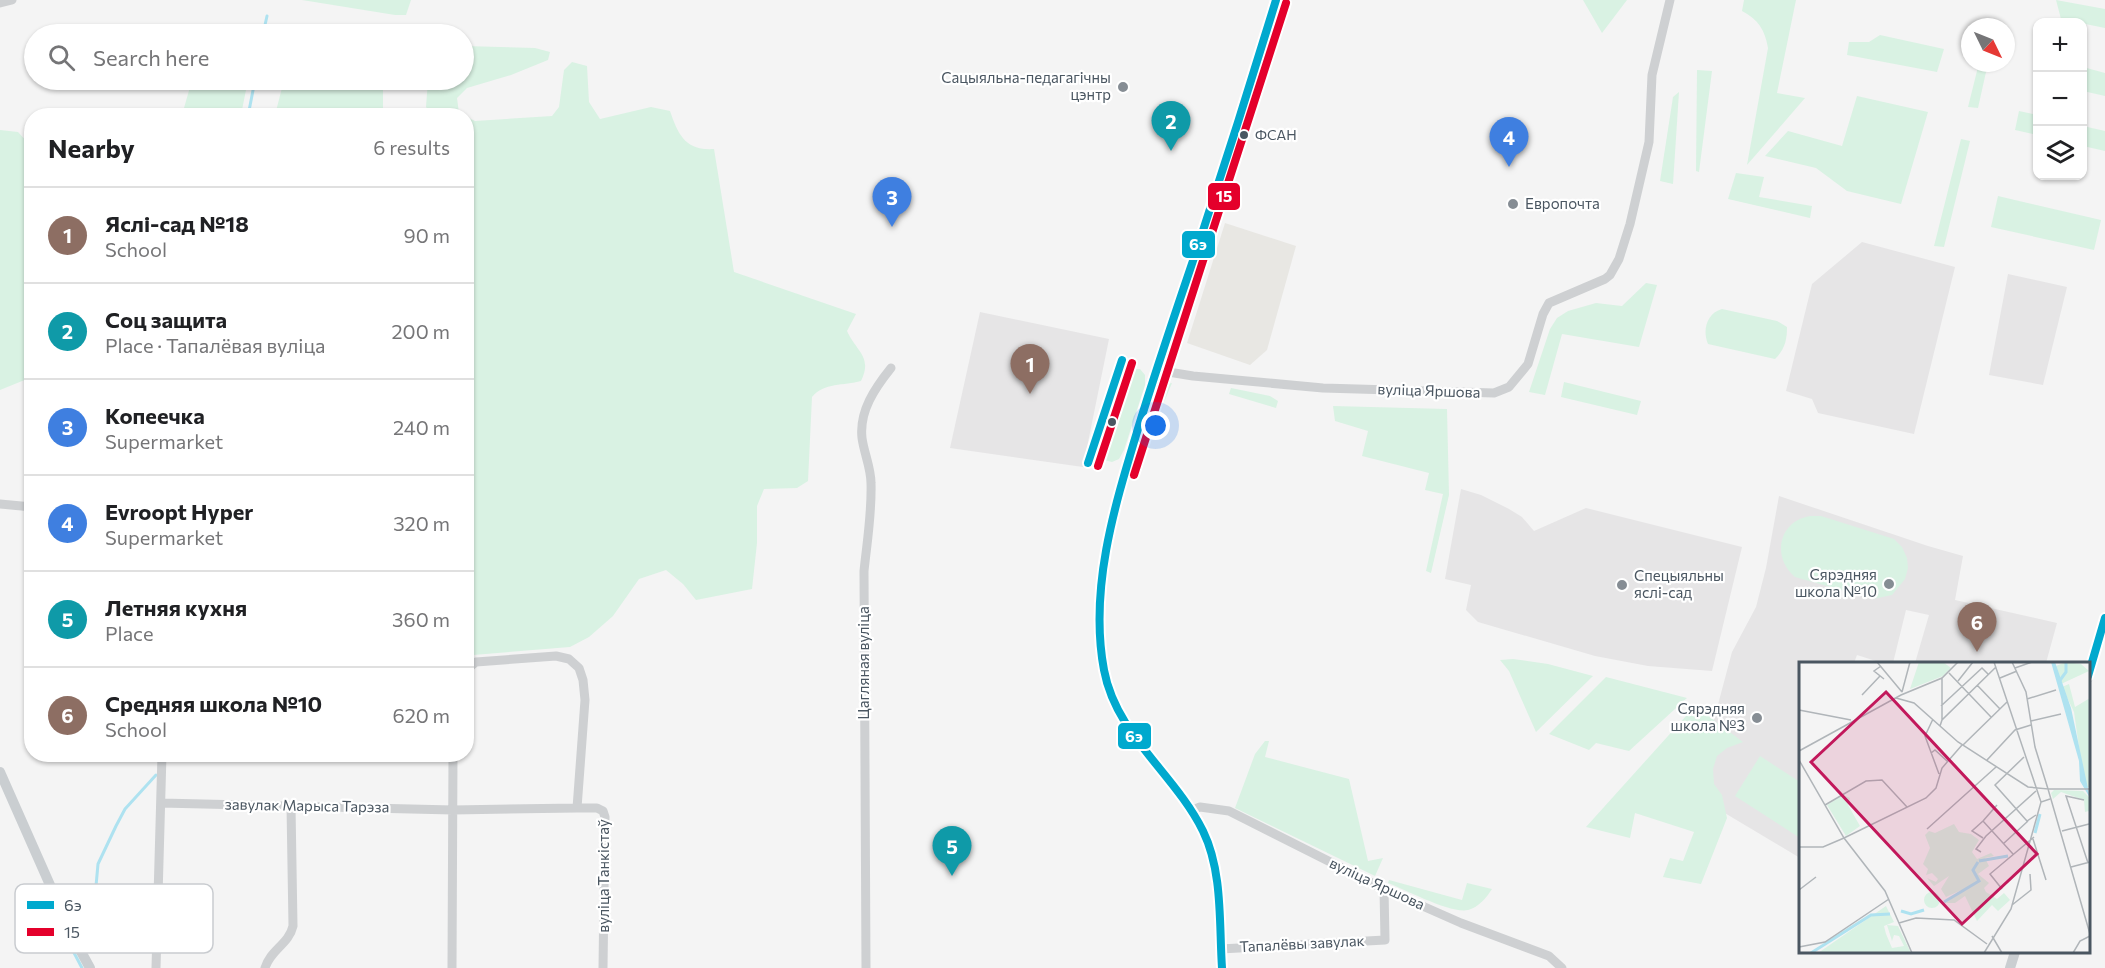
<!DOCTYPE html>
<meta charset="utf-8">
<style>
body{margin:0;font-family:Commissioner,sans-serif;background:#f6f6f6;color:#202124}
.controls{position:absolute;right:18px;top:18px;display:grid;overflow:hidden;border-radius:12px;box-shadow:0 2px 4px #0004}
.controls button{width:54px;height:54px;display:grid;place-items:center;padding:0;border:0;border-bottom:2px solid #e0e0e0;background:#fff;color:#202124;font:30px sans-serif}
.compass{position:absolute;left:1961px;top:18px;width:54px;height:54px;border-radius:50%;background:#fff;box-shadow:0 2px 4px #0004;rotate:133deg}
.you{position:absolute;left:1156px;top:426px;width:21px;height:21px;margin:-15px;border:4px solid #fff;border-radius:50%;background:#1a73e8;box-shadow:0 0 0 9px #1a73e833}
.badge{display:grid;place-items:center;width:39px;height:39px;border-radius:50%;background:#868d94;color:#fff;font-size:20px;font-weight:700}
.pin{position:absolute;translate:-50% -50px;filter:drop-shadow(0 2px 3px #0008)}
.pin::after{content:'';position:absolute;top:32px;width:21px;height:18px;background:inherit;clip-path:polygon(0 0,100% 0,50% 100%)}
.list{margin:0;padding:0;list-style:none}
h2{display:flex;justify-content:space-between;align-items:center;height:78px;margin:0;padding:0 24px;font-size:26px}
h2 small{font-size:20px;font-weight:400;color:#757577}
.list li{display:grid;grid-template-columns:39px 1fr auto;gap:18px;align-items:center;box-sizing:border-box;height:96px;padding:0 24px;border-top:2px solid #e0e0e0}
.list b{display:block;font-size:22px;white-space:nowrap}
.list p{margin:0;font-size:20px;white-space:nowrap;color:#757577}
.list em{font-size:20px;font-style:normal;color:#757577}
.icon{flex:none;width:33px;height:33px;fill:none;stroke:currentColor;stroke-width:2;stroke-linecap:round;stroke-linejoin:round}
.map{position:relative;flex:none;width:2105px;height:968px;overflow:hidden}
.search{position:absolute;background:#fff;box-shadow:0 2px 4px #0004;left:24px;top:24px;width:450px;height:66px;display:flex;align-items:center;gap:15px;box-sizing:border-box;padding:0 21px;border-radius:33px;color:#757577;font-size:22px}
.panel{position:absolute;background:#fff;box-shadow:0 2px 4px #0004;left:24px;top:108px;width:450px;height:654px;border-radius:24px}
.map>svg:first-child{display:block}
.commercial{fill:#e8e7e3}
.education{fill:#e6e5e6}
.green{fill:#d9f2e3}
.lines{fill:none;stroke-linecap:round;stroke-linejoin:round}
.stream{stroke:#aee2f0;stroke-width:3}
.minor{stroke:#ced0d2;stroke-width:9}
.major{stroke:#caced1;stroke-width:10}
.bus-1-casing{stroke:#fff;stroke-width:12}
.bus-2-casing{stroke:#fff;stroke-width:12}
.bus-1{stroke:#00a9ce;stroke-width:8}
.bus-2{stroke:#e4002b;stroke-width:8}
.poi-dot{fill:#868d94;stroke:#fff;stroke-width:2}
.bus-dot{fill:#4a5661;stroke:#fff;stroke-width:2}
.labels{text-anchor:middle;stroke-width:4.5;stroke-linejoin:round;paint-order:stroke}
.bus-label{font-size:14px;fill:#4a5661;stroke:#fff;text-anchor:start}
.poi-label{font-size:15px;fill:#4a5661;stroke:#fff;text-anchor:end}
.street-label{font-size:15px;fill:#4a5661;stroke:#fff}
.inset-river{fill:none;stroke:#aee2f0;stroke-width:3}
.inset-road{fill:none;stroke:#b0b5b9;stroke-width:1.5}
.view{fill:#c2185b;fill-opacity:0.15;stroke:#c2185b;stroke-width:3}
.inset-edge{fill:none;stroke:#4a5661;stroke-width:3}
.key{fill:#fff;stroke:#c9ccd0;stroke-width:1.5}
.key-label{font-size:16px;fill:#4a5661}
.line-badge{stroke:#fff;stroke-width:2}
.badge-label{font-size:16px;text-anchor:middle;font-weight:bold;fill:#fff}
</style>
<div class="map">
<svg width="2105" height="968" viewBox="0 0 2105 968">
<rect width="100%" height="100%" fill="#f4f4f4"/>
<path class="commercial" d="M1225 223 1296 246 1267 350 1250 365 1187 343Z"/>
<path class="education" d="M1862 242 1955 267 1914 434 1818 413 1812 399 1786 391 1812 284Z
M2008 274 2067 287 2043 385 1989 375Z
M980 312 1109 339 1083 467 950 448Z
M1461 489 1481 495 1509 509 1522 517 1534 531 1586 508 1742 547 1712 671 1648 666 1595 656 1478 622 1466 610 1471 585 1445 579Z
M1779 496 1928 546 1963 556 1955 600 2057 623 2046 663H1915L1929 615 1906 610 1893 663H1882L1857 655 1854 663 1800 664V858L1718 809 1700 772 1732 652 1756 607 1766 568Z"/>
<path class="green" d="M302 0H411L406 15H395Z
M1583 0H1627L1602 33Z
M1744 0H1796L1777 93 1805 98 1747 165 1768 48C1765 30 1758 19 1742 11Z
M2056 0 2105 9V28L2061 19Z
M1880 35 1944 49 1937 72 1847 55 1849 42H1869Z
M464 46 535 48 550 52 548 60 511 75 467 88 457 98 459 113 464 115H433L426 107 428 80H464Z
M572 62 587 66 589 102 600 119 651 107 670 111C678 134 685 151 714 149L734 272 856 314 847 331C856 351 873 357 861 381 844 386 824 382 812 397L808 481 797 488 764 489 757 506V543L752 589 696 600 683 584 666 570 639 579 613 616 589 637 570 647 473 655 466 653 467 117 475 121 552 116 559 107 564 70Z
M1979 63H1988L1978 108 1968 107Z
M2083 67 2105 73V96L2083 91Z
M1697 70 1712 71 1699 172 1696 171Z
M192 80H248L241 115H182Z
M284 80H383V115H275Z
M1679 92 1673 184 1660 181 1673 97Z
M1857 96 1928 112 1901 204 1847 191 1816 168 1765 156 1788 131 1842 146Z
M2019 111 2037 115V135L2015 130Z
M2083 126 2105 131V151L2083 146Z
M0 130 18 132 31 146 32 377 0 390Z
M1961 139 1970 141 1944 247 1934 246Z
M1736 173 1764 177 1759 197 1812 206 1810 218 1728 199Z
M1998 196 2101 220 2094 250 1991 227Z
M1646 283 1657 285 1639 347 1562 334 1545 395 1529 392 1550 329 1557 318 1568 311 1596 303 1622 306Z
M1722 309 1777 321 1787 327C1787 340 1785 349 1775 359L1708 344C1702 330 1707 313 1722 309Z
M1132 369H1140L1145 375V385L1124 450 1119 459 1112 462 1104 460 1101 451 1123 376Z
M1564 382 1641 401 1637 415 1561 397Z
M1172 383 1156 421 1151 417 1157 398 1163 385Z
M1231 388 1270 396 1278 401 1276 408 1229 394Z
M1333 406 1447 409 1449 495 1431 573 1426 571 1443 494 1425 490 1429 473 1362 456 1368 431 1335 421Z
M1810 516H1821L1894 539 1902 547 1907 558 1908 568 1905 579 1892 595 1873 599 1795 577C1771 557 1779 521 1810 516Z
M1513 659 1548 664 1593 676 1536 732 1509 671 1500 660Z
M1606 677 1687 698 1629 751 1596 743 1589 750 1549 734Z
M1695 706 1743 742 1727 748 1717 756 1713 769 1714 784 1722 795 1727 818 1701 884 1663 877 1670 858 1683 861 1694 832 1635 813 1630 838 1586 827Z
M1265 741H1269L1265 757 1349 779 1368 861 1383 858 1375 876 1235 808 1255 754Z
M1760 756 1800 782V838L1735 796Z
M1389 880 1462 900 1467 883 1492 889C1487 897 1478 908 1468 910 1451 914 1406 890 1388 883Z"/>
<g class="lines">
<path class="stream" d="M263 34 267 16
M248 116 255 80
M173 759 177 754
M81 921 95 897 98 864 116 826 125 809 156 775
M62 930 82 968"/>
<path class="minor" d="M0 3 12 0
M1156 370 1193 376 1323 388 1494 393 1509 387 1528 364 1543 314 1549 303 1605 279 1610 275 1619 259 1630 224 1649 142 1652 75 1670 0
M0 504 32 507
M161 803 453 810 577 808 585 700 583 680 579 668 569 659 556 656 476 662 466 670
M577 808H597L603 811 605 817 603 968
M1190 811 1200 807 1229 811 1384 889 1461 923 1549 956 1562 968
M1220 949 1385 940 1384 889
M156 968 162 754
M265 968C270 950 289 944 293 926L291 806
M452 968 453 754
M866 968 864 571C867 542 872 513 871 483 871 468 864 453 862 438 859 411 875 388 891 368"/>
<path class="major" d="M2088 678 2105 618
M0 772 73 937 90 968
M1222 968C1219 928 1221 866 1203 831 1174 775 1115 733 1104 670 1090 588 1113 509 1137 432 1152 381 1169 331 1186 280 1218 187 1247 94 1276 0
M2010 968 2015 952"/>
<defs>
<path id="bus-1" d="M1088 463 1122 360
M2088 676 2105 618
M1222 968C1219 924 1223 872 1203 831 1175 774 1116 735 1104 670 1089 590 1114 508 1137 432 1156 369 1177 308 1198 246 1225 164 1251 82 1276 0"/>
<path id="bus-2" d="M1098 466 1132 363
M1134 475 1286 3"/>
</defs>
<use href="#bus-1" class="bus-1-casing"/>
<use href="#bus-2" class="bus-2-casing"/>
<use href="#bus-1" class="bus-1"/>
<use href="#bus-2" class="bus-2"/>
</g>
<g class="poi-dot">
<circle cx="1123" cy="87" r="6"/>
<circle cx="1513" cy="204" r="6"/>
<circle cx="1889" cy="584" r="6"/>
<circle cx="1622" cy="585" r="6"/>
<circle cx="1757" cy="718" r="6"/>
</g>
<g class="bus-dot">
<circle cx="1244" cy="135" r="5"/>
<circle cx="1112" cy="422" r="5"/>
</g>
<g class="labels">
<g class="bus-label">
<text x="1255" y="140">ФСАН</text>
</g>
<g class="poi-label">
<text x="1111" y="83">Сацыяльна-педагагічны<tspan x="1111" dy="17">цэнтр</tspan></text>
<text x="1525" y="209" text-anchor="start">Европочта</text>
<text x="1877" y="580">Сярэдняя<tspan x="1877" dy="17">школа №10</tspan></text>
<text x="1634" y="581" text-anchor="start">Спецыяльны<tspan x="1634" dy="17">яслі-сад</tspan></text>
<text x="1745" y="714">Сярэдняя<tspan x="1745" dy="17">школа №3</tspan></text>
</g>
<g class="street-label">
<text transform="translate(1429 391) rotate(2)" y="5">вуліца Яршова</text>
<text transform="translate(864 663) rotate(-90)" y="5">Цагляная вуліца</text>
<text transform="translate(307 806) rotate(1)" y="5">завулак Марыса Тарэза</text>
<text transform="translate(604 876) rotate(-90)" y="5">вуліца Танкістаў</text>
<text transform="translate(1377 884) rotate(25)" y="5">вуліца Яршова</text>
<text transform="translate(1302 944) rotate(-3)" y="5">Тапалёвы завулак</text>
</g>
</g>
<g transform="translate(1799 662)">
<rect width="291" height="291" fill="#f4f4f4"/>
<path d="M120 0H144L152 6 144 14 111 27ZM267 0 282 2 290 9 262 22 257 4ZM270 22 276 45 291 36V125H287L284 113 275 50 263 25ZM255 128 284 129 291 136 290 149 286 150 285 138 262 130 254 137 252 131ZM44 133 51 136 49 143 61 164 47 174 28 143ZM155 162 160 170 172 172 180 178 173 190 178 197 192 191 195 194 186 196 190 204 179 212 190 221 185 226 187 230 198 237 205 231 211 238 199 249 193 243 178 259 166 234 156 241H147L167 226 147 235 142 227 150 214 135 224 128 216 137 220 139 217 133 211 127 213 129 207 124 202 131 186 126 173 130 169 136 171ZM125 238a8 8 0 1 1 16 0a8 8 0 1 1-16 0ZM87 244 95 260 85 264 87 272 93 286 105 284 100 274 95 273 93 279 88 263 99 264 112 291H19Z" fill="#d9f2e3"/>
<path d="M252 0H256L272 46 291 136 281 119 280 99Z" fill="#aee2f0"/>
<path class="inset-river" d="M259 21 267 10V0M236 171 241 152M180 199 209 194M145 240 180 219 174 208 179 200M102 249 112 252 125 248M12 291 72 253 91 252"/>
<path class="inset-road" d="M78 0 103 30M195 0 242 140M82 4 75 9 85 17M216 6 233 0M150 11 192 55M201 16 218 9M159 19 174 0M178 23 201 47M103 30 111 0M63 33 81 14M97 36 115 41 159 80 229 125 249 127 236 85 227 30 213 0M228 37 257 28M142 44 183 6 189 12M0 48 52 58M134 57 126 74 140 112M143 58V16M232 59 262 52M141 64 143 58 197 5M164 83 208 40M0 89 102 33 143 16 159 0M132 91 136 88 148 99M225 95 196 123 228 159 237 153M0 98 45 176 86 229 113 291M188 98 216 68 232 63M291 127H249L291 272M285 138 267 134 289 201M26 143 67 119 83 118 108 145M184 159 198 143M128 167 197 105M263 169 290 162M45 176 127 136 137 126 143 106 163 83M184 176 173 169 184 159 214 192M234 177 247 218M204 182 229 159M0 185H24L45 176M182 190 177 187 187 174 237 129M272 205 291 200M203 227 191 212 235 175M0 228 17 215M213 243 232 228 231 212M100 261 117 256 155 258 188 282M193 274 203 291M0 285 26 280 90 237M185 291 212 247 242 140 251 137M274 291 281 279 291 274"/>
<path class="view" d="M87 30 238 192 163 262 12 100Z"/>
<rect width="291" height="291" class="inset-edge"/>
</g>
<rect x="15" y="884" width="198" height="69" rx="9" class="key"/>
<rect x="27" y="901" width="27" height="8" fill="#00a9ce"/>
<rect x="27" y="928" width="27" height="8" fill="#e4002b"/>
<g class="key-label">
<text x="64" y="911">6э</text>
<text x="64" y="938">15</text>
</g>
<g class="line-badge">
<rect x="1207" y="182" width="34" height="29" rx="6" fill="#e4002b"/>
<rect x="1181" y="230" width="35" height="29" rx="6" fill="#00a9ce"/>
<rect x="1117" y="722" width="35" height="28" rx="6" fill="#00a9ce"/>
</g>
<g class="badge-label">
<text x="1224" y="202">15</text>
<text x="1198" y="250">6э</text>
<text x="1134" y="742">6э</text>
</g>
</svg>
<div class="controls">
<button>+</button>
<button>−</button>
<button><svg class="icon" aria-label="layers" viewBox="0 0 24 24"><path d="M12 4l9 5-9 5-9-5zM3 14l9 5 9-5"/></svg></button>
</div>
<svg class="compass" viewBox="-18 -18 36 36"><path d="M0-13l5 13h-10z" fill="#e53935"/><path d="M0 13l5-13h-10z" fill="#757577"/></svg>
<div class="you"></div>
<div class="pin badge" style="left:1030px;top:394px;background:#8d6e63">1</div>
<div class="pin badge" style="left:1171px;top:151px;background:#0f9aa8">2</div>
<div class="pin badge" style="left:892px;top:227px;background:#3f7fe0">3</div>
<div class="pin badge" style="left:1509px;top:167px;background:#3f7fe0">4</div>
<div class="pin badge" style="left:952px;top:876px;background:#0f9aa8">5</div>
<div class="pin badge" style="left:1977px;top:652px;background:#8d6e63">6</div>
<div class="search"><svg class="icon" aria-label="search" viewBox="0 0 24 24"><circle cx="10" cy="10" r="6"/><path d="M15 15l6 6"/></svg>Search here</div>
<section class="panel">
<h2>Nearby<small>6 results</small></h2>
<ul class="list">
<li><span class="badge" style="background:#8d6e63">1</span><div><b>Яслі-сад №18</b><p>School</p></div><em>90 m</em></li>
<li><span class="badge" style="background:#0f9aa8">2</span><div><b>Соц защита</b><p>Place · Тапалёвая вуліца</p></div><em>200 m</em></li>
<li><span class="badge" style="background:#3f7fe0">3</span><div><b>Копеечка</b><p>Supermarket</p></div><em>240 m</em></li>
<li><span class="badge" style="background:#3f7fe0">4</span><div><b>Evroopt Hyper</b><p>Supermarket</p></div><em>320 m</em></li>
<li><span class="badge" style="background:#0f9aa8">5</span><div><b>Летняя кухня</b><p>Place</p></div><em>360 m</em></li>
<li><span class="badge" style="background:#8d6e63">6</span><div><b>Средняя школа №10</b><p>School</p></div><em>620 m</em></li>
</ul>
</section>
</div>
